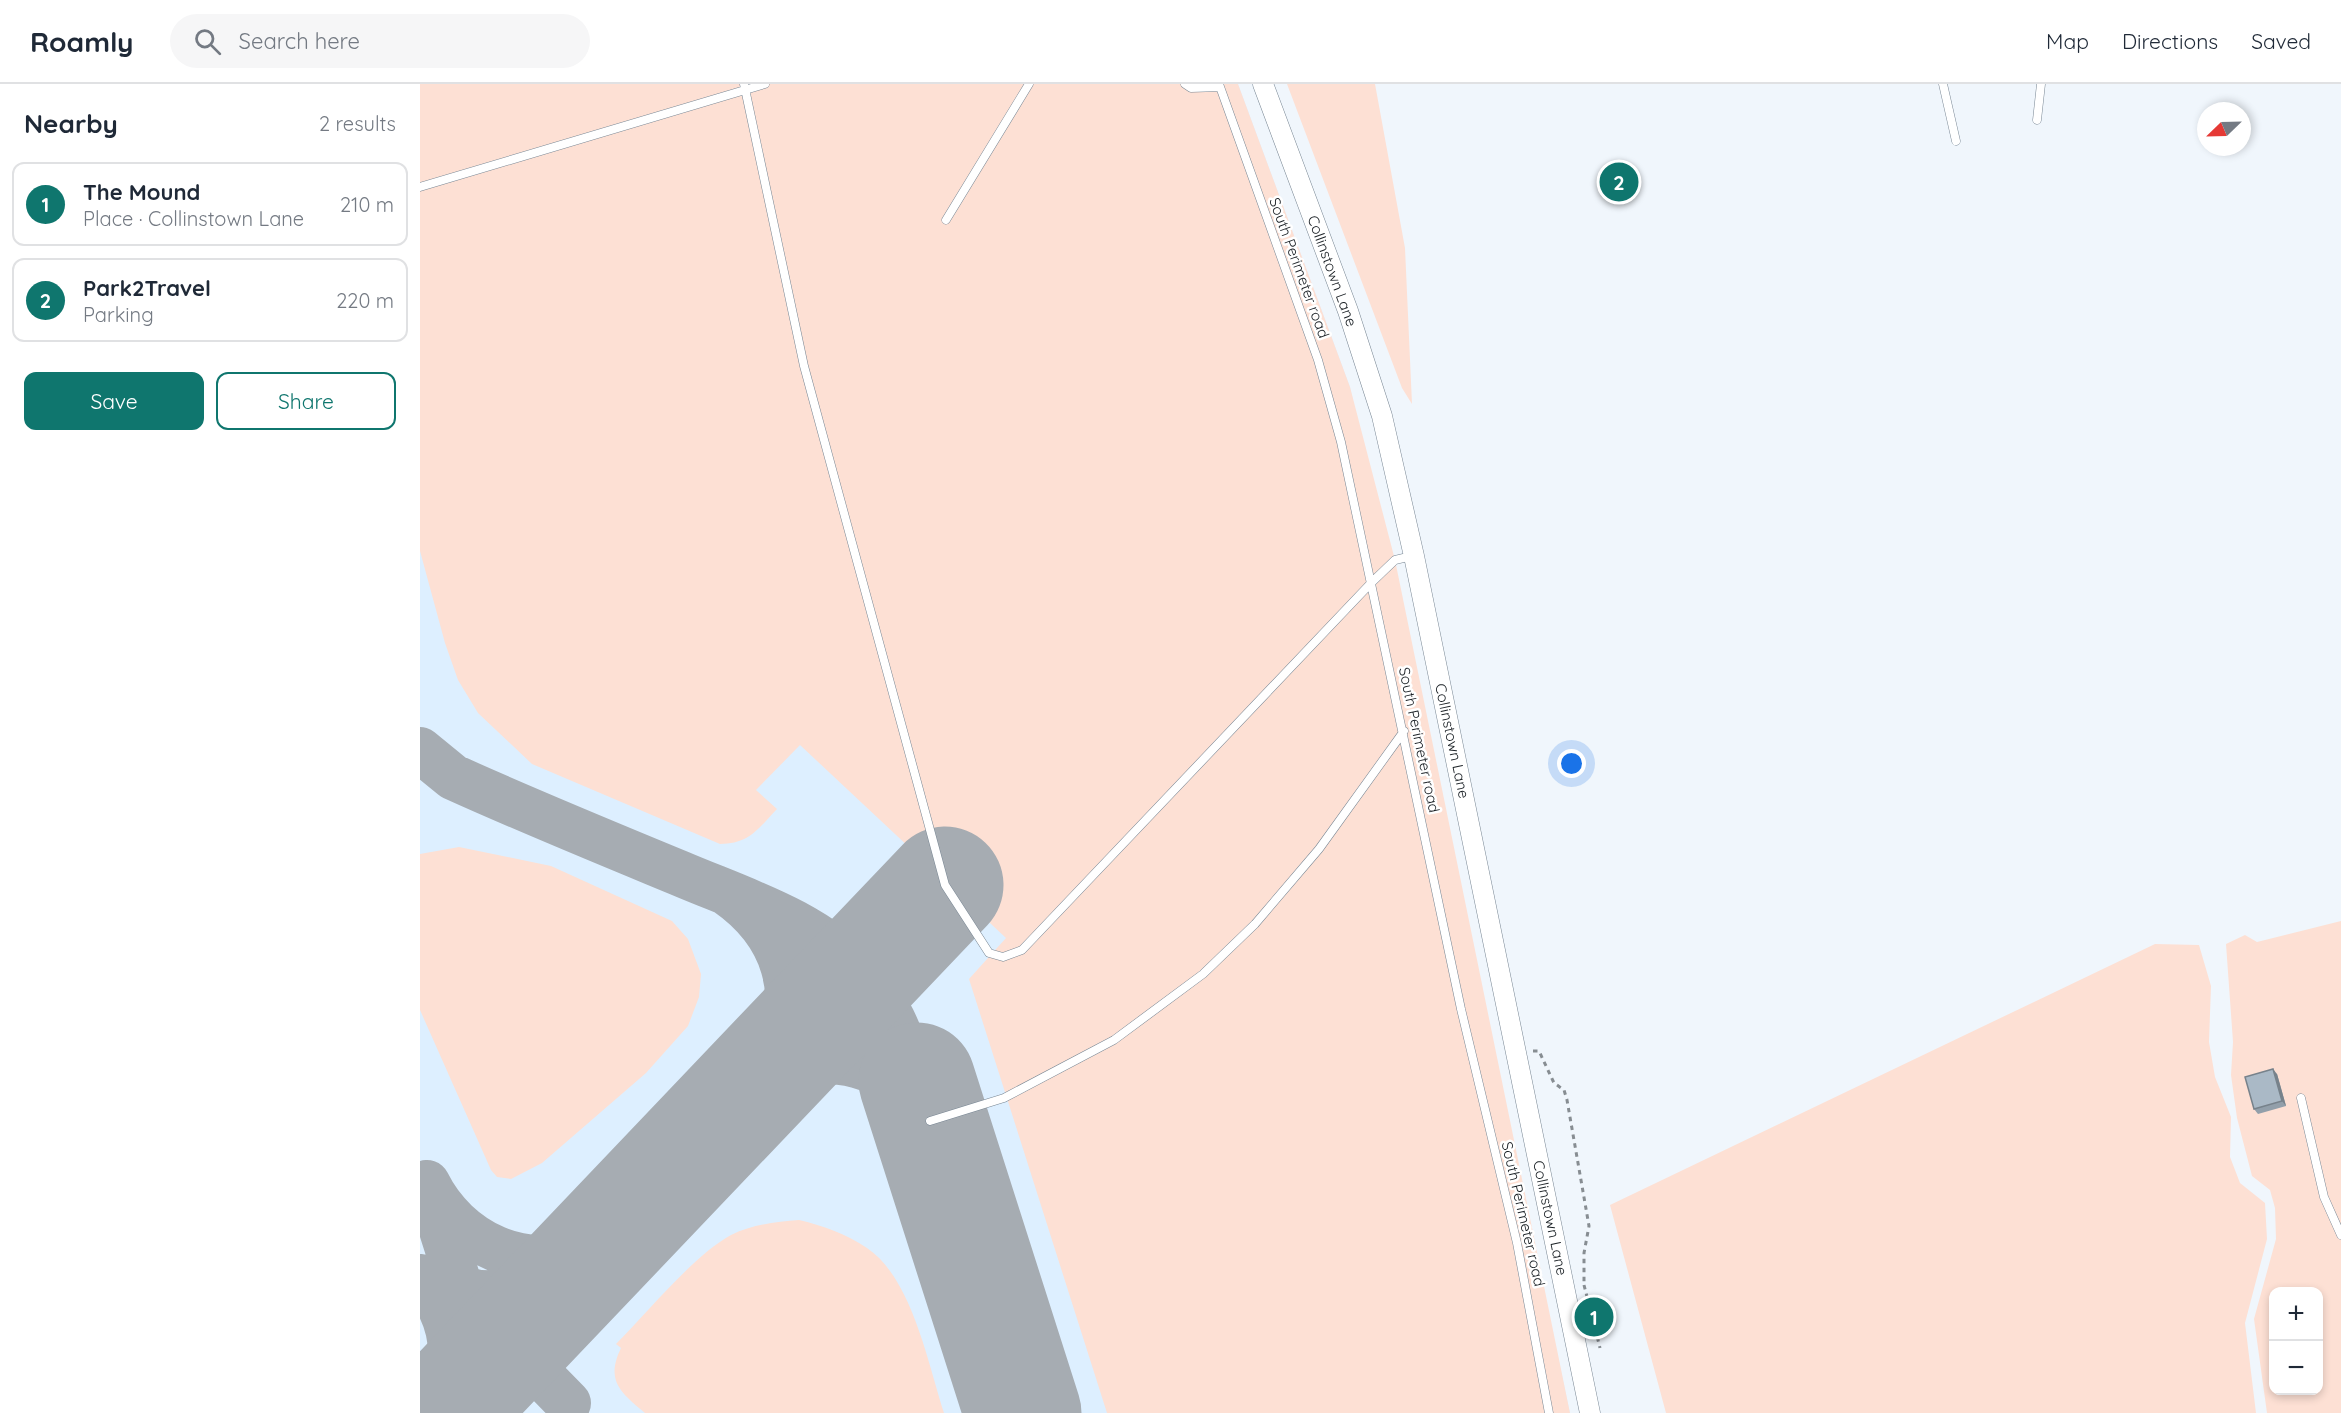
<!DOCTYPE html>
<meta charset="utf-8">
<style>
body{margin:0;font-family:Quicksand,sans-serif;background:#f6f6f7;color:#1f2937}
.controls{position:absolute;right:18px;bottom:18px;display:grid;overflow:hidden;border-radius:12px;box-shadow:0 3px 9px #0003}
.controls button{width:54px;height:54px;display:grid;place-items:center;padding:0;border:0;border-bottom:2px solid #e0e1e3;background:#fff;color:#1f2937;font:30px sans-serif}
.compass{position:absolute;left:1777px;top:18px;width:54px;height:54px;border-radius:50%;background:#fff;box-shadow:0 3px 9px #0003;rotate:247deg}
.you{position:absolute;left:1152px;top:680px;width:21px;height:21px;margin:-15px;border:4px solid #fff;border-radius:50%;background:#1a73e8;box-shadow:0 0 0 9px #1a73e833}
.badge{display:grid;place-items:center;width:39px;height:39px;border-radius:50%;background:#0f766e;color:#fff;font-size:20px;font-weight:700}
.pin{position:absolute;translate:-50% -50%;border:3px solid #fff;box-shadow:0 2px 6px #0006}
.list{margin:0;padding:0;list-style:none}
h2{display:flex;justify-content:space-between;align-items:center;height:78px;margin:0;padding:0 24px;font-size:26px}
h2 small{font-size:20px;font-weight:400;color:#747a83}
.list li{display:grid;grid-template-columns:39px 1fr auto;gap:18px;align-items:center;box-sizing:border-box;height:84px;margin:0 12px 12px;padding:0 12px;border:2px solid #e0e1e3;border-radius:12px}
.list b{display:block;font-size:22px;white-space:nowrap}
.list p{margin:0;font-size:20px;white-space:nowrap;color:#747a83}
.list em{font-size:20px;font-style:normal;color:#747a83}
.actions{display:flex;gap:12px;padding:18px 24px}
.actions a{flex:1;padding:14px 0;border:2px solid #0f766e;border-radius:12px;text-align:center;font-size:21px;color:#0f766e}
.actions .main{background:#0f766e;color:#fff}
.icon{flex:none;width:33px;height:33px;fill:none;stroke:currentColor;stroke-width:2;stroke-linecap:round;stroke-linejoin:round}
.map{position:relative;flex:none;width:1921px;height:1329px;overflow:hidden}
header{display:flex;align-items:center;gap:36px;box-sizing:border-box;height:84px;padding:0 30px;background:#fff;border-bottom:2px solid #e0e1e3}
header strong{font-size:28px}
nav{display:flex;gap:33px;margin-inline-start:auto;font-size:21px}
.search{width:420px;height:54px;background:#f6f6f7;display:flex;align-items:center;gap:15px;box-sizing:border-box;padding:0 21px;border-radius:33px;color:#747a83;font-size:22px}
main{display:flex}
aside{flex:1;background:#fff}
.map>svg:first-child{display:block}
.built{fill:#ddefff}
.green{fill:#fde0d4;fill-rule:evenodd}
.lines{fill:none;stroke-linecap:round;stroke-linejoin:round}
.taxiway{stroke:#a6acb2;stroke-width:46}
.runway{stroke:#a6acb2;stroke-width:117}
.service-casing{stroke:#788693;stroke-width:9}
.tertiary-casing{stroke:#788693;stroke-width:21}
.path{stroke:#878d92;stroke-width:3;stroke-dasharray:4.5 4.5;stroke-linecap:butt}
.service{stroke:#fff;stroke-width:8}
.tertiary{stroke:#fff;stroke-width:20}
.wall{fill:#929faa}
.shaded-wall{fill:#77828b}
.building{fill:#aab9c6;stroke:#77828b;stroke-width:1.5}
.labels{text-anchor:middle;stroke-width:5;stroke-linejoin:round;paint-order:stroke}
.street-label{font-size:15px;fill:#171d22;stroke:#fff}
</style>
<header>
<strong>Roamly</strong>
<div class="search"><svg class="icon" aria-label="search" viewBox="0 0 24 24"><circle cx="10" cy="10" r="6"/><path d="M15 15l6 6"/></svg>Search here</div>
<nav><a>Map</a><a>Directions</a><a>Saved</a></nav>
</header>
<main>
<aside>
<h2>Nearby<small>2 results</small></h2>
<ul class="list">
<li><span class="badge">1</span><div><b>The Mound</b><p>Place · Collinstown Lane</p></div><em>210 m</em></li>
<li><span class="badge">2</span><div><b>Park2Travel</b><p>Parking</p></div><em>220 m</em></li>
</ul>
<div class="actions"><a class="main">Save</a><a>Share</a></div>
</aside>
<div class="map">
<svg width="1921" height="1329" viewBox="0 0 1921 1329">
<rect width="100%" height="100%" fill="#f0f6fc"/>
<path class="built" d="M0 0H818L930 303 1150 1329H0Z"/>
<path class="green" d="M0 0H818L930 303 975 476 1150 1329H687L549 895 586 854 380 661 336 706 357 725C338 745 329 760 300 760L112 680 58 629 38 596 25 559 0 467Z
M867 0H955L985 164 992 320 982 304Z
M39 763 131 782 252 837 268 855 281 890 279 913 268 942 226 989 122 1079 91 1095 77 1093 71 1086 0 926V770Z
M1921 837V1329H1847L1834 1235 1856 1155 1855 1124 1850 1106 1832 1092 1817 1034 1811 991 1813 958 1806 860 1825 851 1837 858ZM1854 1208H1898V1306H1854Z
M1735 860 1779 861 1791 902 1789 958 1795 993 1811 1033 1810 1073 1820 1099 1845 1119 1847 1155 1825 1239 1836 1329H1246L1190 1121Z
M379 1136C404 1142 426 1150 447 1164 492 1194 508 1280 524 1329H225C201 1309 185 1297 201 1264L196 1260C227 1229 274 1171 311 1151 333 1140 356 1138 379 1136Z"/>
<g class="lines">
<path class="taxiway" d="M0 666 33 693C108 727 184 758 259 789 322 816 394 837 441 889 470 919 483 959 497 997
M332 1003C377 973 434 965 479 1004 492 1015 501 1029 512 1043
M7 1099C36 1158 108 1195 170 1160 210 1137 243 1097 273 1063 297 1037 333 1006 351 975 387 912 363 848 307 809
M13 1118 80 1329
M0 1193C50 1218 121 1215 163 1176
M55 1208 101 1271 148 1319
M13 1329C34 1294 38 1258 19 1221"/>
<path class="runway" d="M497 997 603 1329
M22 1329 525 801"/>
<defs>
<path id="service" d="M324 0 384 282 525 801 569 869 583 873 602 866 952 498 975 476 992 472
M765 0 771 4 800 3
M799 0 898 276 921 358 1041 925 1097 1159 1129 1329
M1523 0 1536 57
M1617 36 1621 0
M0 103 345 0
M526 136 609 0
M1881 1014 1904 1113 1921 1151
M510 1037 584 1014 694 956 783 890 835 840 899 765 984 647"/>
<path id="tertiary" d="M843 0 928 227 962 332 994 472 1170 1329"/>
</defs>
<use href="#service" class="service-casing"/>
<use href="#tertiary" class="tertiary-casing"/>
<path class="path" d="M1113 967H1119L1134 999 1144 1006 1147 1016 1169 1142 1164 1169V1201
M1164 1201 1180 1264"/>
<use href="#service" class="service"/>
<use href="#tertiary" class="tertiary"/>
</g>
<path class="wall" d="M1857 990 1866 1022 1838 1030 1834 1025Z"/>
<path class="shaded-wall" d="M1853 985 1857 990 1866 1022 1862 1017Z"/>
<path class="building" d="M1853 985 1862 1017 1834 1025 1825 993Z"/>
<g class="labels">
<g class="street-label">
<text transform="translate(879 184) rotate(70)" y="5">South Perimeter road</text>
<text transform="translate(912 187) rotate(70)" y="5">Collinstown Lane</text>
<text transform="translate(999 656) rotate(78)" y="5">South Perimeter road</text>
<text transform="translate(1032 657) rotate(78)" y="5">Collinstown Lane</text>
<text transform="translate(1103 1130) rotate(77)" y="5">South Perimeter road</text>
<text transform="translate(1130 1134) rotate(78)" y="5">Collinstown Lane</text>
</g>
</g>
</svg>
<div class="controls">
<button>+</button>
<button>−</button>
</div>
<svg class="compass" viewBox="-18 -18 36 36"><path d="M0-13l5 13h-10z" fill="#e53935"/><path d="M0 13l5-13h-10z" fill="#747a83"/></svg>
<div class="you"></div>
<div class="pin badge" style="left:1174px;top:1233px">1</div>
<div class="pin badge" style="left:1199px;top:98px">2</div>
</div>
</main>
